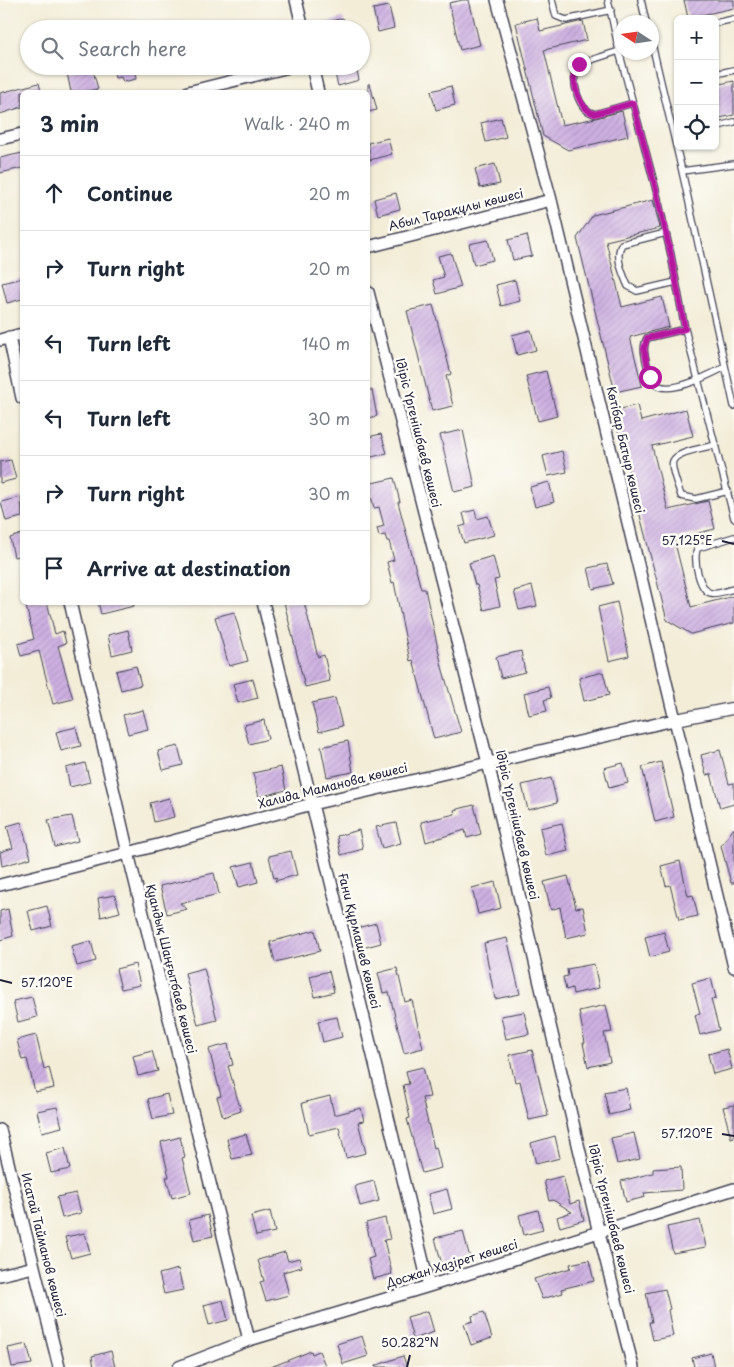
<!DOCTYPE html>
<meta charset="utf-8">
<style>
body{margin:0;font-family:"Playpen Sans",sans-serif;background:#f2f2f3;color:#1f2937}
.controls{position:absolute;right:15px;top:15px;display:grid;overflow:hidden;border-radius:8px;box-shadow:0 1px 4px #0004}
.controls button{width:45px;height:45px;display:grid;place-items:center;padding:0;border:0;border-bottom:1px solid #e0e1e3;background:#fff;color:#1f2937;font:25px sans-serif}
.compass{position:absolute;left:614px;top:15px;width:45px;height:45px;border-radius:50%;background:#fff;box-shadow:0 1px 4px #0004;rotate:282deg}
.stop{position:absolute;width:15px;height:15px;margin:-11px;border:4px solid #b5179e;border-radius:50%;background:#fff}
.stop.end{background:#b5179e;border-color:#fff;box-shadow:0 1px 5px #0008}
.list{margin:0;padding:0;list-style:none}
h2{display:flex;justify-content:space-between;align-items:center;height:65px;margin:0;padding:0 20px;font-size:21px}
h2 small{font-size:16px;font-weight:400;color:#747a83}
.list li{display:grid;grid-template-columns:32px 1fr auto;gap:15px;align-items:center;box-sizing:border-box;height:75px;padding:0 20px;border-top:1px solid #e0e1e3}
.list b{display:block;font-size:19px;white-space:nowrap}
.list em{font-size:16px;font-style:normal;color:#747a83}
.icon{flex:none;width:28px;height:28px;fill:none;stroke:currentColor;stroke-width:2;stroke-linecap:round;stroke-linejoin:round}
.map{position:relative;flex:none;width:734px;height:1367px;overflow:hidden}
.search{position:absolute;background:#fff;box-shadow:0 1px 4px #0004;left:20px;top:20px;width:350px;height:55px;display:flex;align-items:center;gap:12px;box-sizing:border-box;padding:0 18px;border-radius:28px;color:#747a83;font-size:19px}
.panel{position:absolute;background:#fff;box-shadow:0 1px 4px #0004;left:20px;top:90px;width:350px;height:515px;border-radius:8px}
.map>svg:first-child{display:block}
.building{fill:url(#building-hatch)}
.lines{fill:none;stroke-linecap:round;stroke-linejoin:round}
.lane-casing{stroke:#414053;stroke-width:8}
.street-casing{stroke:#414053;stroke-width:14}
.lane{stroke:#fff;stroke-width:5.5}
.street{stroke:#fff;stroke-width:11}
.route{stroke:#b5179e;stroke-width:6}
.ticks{fill:none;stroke:#22223b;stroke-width:2}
.labels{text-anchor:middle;stroke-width:5;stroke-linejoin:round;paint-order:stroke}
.street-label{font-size:12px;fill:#22223b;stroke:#fdfcf7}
.ticks-label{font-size:12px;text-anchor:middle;fill:#22223b;stroke:#fdfcf7;stroke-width:5;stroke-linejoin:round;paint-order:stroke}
</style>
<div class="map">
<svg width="734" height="1367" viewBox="0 0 734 1367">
<defs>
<pattern id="building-hatch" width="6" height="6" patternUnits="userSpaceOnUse" patternTransform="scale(1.25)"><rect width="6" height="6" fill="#cdb0e1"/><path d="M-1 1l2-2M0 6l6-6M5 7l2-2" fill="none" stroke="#b097c2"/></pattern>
</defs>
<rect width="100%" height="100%" fill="#fdfcf7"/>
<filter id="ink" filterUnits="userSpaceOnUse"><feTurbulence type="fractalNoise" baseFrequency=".02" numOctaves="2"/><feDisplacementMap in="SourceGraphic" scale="10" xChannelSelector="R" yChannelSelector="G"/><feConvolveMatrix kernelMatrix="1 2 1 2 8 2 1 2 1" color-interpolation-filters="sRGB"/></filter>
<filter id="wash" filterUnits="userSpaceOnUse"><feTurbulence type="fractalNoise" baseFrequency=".0096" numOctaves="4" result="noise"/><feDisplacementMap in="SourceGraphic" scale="20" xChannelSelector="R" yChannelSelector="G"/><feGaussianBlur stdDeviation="1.12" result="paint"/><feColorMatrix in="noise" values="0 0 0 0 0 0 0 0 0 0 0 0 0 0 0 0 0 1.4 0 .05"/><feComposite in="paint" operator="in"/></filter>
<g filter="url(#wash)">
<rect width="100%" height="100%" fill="#f3edd8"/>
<g id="blocks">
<path class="building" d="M463 0H469L480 45 460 50 449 3Z
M684 0H734V8L688 18Z
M389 6 394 28 378 32 373 9Z
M343 18 346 29H315L314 26Z
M537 18 540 31 583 21 587 40 544 50 562 125 596 118 622 111 628 136 568 150 543 136 516 23Z
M112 66H134L136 79 123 82 121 77 115 78Z
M349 66H356L359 80 338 86 334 70Z
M92 67 98 89 82 92H71L67 73Z
M734 81V115L715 119V85Z
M39 83 41 92H22V107L0 114V93Z
M368 84H370L377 110 368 112Z
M451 86 455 105 436 110 431 91Z
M501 118 506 137 486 142 481 123Z
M388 138 392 154 370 160 368 143Z
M22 153V168L0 173V158Z
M495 164 500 184 480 188 475 169Z
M396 193 400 209 378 215 374 199Z
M653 200 660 228 606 241 622 307 662 297 669 327 630 337 642 386 615 392 577 238 593 215Z
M527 235 532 256 513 260 508 240Z
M488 240 493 260 474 265 469 244Z
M451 253 461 287 437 294 433 280 444 277 438 256Z
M22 278V299L7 303 2 283Z
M515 280 520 301 501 306 496 285Z
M433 305 451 374 446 376 453 406 432 411 407 311Z
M531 330 536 350 517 355 512 335Z
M546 371 557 416 538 421 526 376Z
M368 390H372L377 416 368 418Z
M637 405 641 421 686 409 693 436 652 446 668 510 708 501 715 529 674 539 691 607 734 596V623L691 634 667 620 613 411Z
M463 430 475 487 454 492 440 435Z
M381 434 387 453 368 458V437Z
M562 451 567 472 548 476 543 456Z
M11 460 16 479 0 483V462Z
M394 478 400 502H398L421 589H425L442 667 461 732 434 739 413 660 410 661 394 582 392 583 387 562 394 560 389 541H387L385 535 379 536 377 528 384 526 379 507 374 508 368 484Z
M549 482 554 502 535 507 530 487Z
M21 497 22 517 6 521 1 502Z
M475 510 477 519 488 516 494 535 464 543 459 527 466 525 463 513Z
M22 534V555L14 557 10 538Z
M493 556 499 579 494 580 500 606 484 610 477 585H475L469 563Z
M607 564 613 584 593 589 588 568Z
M532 586 537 606 519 610 514 591Z
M25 602H47L55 634 63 631 66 643 58 646 73 699 53 704 39 651 21 656 18 644 34 639Z
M98 602H133L134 606 101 614Z
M284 602H304L318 657 324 655 330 681 305 687Z
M617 602 629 656 609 661 598 607Z
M234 612 248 661 229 666 215 617Z
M128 630 132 650 112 655 108 635Z
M521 651 525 672 501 678 496 657Z
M136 666 141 685 121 690 116 671Z
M603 672 609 695 584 701 579 678Z
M253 679 258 698 238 703 233 684Z
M548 687 551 698 544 700 547 711 529 715 524 693Z
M335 698 342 726 319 732 312 703Z
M143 710 148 729 128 734 123 715Z
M264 720 268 739 249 744 244 725Z
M76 727 81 746 61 751 56 732Z
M348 741 353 772 327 777 321 747Z
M178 746 183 765 163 770 158 751Z
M720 750 729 784 734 783V804L720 808 711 774 706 775 701 755Z
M661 762 674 817 655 822 642 767Z
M85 763 90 782 70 787 66 768Z
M623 763 628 783 609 788 604 768Z
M281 767 286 790 259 797 253 773Z
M551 778 557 803 528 810 522 785Z
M169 798 174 817 154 822 150 803Z
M474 805 481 834 467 838 465 830 426 842 421 822 455 814 454 810Z
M72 816 78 841 55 847 48 820Z
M21 822 31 858 2 866 0 852 13 848 7 826Z
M396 823 401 843 382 848 376 827Z
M562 823 568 851 546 856 540 828Z
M734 828V883H731L721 846Z
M359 830 363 849 341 855 337 836Z
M291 851 297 875 275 881 277 877 274 878 269 856Z
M680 861 688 896 693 895 698 916 679 920 670 885 666 886 661 866Z
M253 862 258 882 239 887 233 867Z
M214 873 219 894 180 903 187 909 167 914 160 886Z
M568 876 576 908 583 907 588 933 566 938 560 907 551 910 544 882Z
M495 882 501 908 478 914 472 888Z
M115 895 120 912 101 917 98 898Z
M47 906 52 926 33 931 28 911Z
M8 909 13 936 0 940V911Z
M376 923 381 943 362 948 357 928Z
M315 930 320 951 275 962 270 942Z
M664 932 669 952 650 957 645 937Z
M507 938 520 994 495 999 484 943Z
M91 941 96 961 77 966 71 946Z
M135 964 140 985 121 989 116 969Z
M594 964 599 988 573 994 572 988 566 990 563 977 568 976 567 969Z
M204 968 217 1020 198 1025 185 973Z
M397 968 405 1002 412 1000 423 1048 404 1053 389 992 383 993 378 973Z
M329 971 334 992 315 997 310 976Z
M711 978 716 998 711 999 719 1030 700 1035 695 1015 700 1013 692 983Z
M32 997 37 1017 18 1022 13 1001Z
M606 1005 612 1032 604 1033 610 1062 588 1067 583 1043H585L579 1011Z
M524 1012 529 1034 506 1039 501 1016Z
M337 1017 342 1037 323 1042 318 1021Z
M36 1035 44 1069 49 1067 54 1088 35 1092 27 1059 22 1060 17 1040Z
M228 1044 233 1065 228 1066 241 1111 223 1117 217 1097 221 1096 209 1049Z
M727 1049 732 1069 713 1074 708 1054Z
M532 1050 548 1116 529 1120 520 1081 515 1082 509 1055Z
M152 1051 158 1071 138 1076 133 1056Z
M423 1067 430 1097 422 1098 434 1148 436 1147 441 1168 422 1173 407 1119 410 1118 403 1085 409 1084 406 1071Z
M626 1088 630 1110 609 1115 604 1092Z
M167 1094 172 1115 153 1119 148 1099Z
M330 1096 334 1115 361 1108 364 1121 358 1122 366 1153 346 1158 339 1127 309 1134 302 1103Z
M734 1105V1137L731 1138 723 1107Z
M57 1107 62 1127 42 1132 37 1111Z
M634 1133 640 1159 617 1164 611 1138Z
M246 1134 252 1155 232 1159 227 1139Z
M555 1136 560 1158 536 1164 531 1143Z
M180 1137 185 1157 182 1158 191 1193 172 1198 166 1177H169L161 1142Z
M65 1148 70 1169 51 1173 46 1153Z
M681 1167 682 1190 644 1193 645 1197 626 1202 621 1181 653 1173V1169Z
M563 1176 570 1204 579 1201 584 1220 560 1227 557 1217 572 1212 553 1200 549 1201 544 1181Z
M374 1181 379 1201 360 1206 355 1186Z
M447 1189 452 1209 433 1214 428 1194Z
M76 1193 81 1213 62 1218 57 1197Z
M538 1210 543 1230 524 1235 519 1215Z
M270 1211 275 1232 256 1236 251 1216Z
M208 1215 213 1236 194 1240 189 1220Z
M385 1218 390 1239 384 1240 392 1274 373 1279 368 1259 374 1257 366 1223Z
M700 1220 706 1247 673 1253 667 1227Z
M463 1231 470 1258 442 1265 435 1238Z
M85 1233 90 1253 71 1258 65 1237Z
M285 1252 288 1261 299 1258 302 1267 283 1272 289 1295 266 1301 260 1282 264 1281 258 1260Z
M589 1260 594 1281 561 1289 563 1293 542 1299 534 1279 571 1268 570 1264Z
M178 1269 183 1290 164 1294 159 1274Z
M665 1289 670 1309 668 1310 673 1336 653 1340 649 1322H652L646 1293Z
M223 1300 228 1320 209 1325 204 1305Z
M428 1311 434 1332 413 1339 407 1317Z
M484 1312 492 1338 471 1345 464 1324 473 1321 472 1316Z
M362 1336 368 1356 343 1364 337 1344Z
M27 1344 32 1364 12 1367 8 1348Z
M111 1351 115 1367H94L92 1356Z
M311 1351 312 1354 319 1351 325 1365 320 1367H271Z
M711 1353 714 1367H694L692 1358Z
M403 1356 407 1367H375V1366Z"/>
</g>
</g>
<g filter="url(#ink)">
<use href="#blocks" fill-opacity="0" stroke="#414053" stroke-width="1"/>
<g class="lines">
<defs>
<path id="lane" d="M552 0 556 16 566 20 611 10
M608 0 619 51 655 186 671 255 685 329 734 518
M641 0 646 22
M715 23 734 19
M652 44 682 171 734 406
M619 51 579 64 575 68C573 84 577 110 595 114L633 103
M715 74 734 70
M715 127 734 122
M682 171 734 164
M666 233 622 244C614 256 623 274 628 286L637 291 676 282
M685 329 647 338C642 347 645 356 647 365 649 371 649 379 654 383 669 397 711 374 725 367
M716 445C706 447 676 452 673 461 670 468 679 488 681 496L696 499 728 491
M734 537 698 548C692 556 699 591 711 593 717 595 727 590 734 589"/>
<path id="street" d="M296 0 303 29
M497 0 551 200 734 967
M312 66 318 92
M188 92 293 66
M0 139 22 134
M368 247 551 200
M368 292 488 763 599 1233 633 1367
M9 337 22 398
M0 340 22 334
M70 602 128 853 249 1340
M263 602 429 1286
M0 885 128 853 312 804 674 720 734 708
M0 1130 59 1367
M0 1275 34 1267
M179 1367 249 1340 429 1286 734 1189"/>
</defs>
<use href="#lane" class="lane-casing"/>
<use href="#street" class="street-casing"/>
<use href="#lane" class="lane"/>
<use href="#street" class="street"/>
</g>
</g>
<g class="lines" filter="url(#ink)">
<path class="route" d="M579 64 574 68C573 84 578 109 595 114L633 103 655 186 671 255 685 329 647 338 644 349 650 377"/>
</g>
<path class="ticks" d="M722 541 734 544M0 980 12 983M722 1134 734 1136M407 1367 410 1355"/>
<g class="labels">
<g class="street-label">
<text transform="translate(456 210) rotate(-14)" y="4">Абыл Тарақұлы көшесі</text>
<text transform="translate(418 433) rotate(76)" y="4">Ідіріс Үргенішбаев көшесі</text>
<text transform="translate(625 450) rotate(77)" y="4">Көтібар Батыр көшесі</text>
<text transform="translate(333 786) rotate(-14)" y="4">Халида Маманова көшесі</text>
<text transform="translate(517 825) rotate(77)" y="4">Ідіріс Үргенішбаев көшесі</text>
<text transform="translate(359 941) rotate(76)" y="4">Ғани Құрмашев көшесі</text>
<text transform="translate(171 969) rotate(76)" y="4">Қуандық Шаңғытбаев көшесі</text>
<text transform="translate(611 1219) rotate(76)" y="4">Ідіріс Үргенішбаев көшесі</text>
<text transform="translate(43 1245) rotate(76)" y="4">Исатай Тайманов көшесі</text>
<text transform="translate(452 1264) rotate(-17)" y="4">Досжан Хазірет көшесі</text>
</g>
</g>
<g class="ticks-label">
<text x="687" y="545">57.125°E</text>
<text x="47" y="987">57.120°E</text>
<text x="687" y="1138">57.120°E</text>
<text x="410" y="1347">50.282°N</text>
</g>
</svg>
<div class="controls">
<button>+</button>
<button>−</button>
<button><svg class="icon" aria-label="locate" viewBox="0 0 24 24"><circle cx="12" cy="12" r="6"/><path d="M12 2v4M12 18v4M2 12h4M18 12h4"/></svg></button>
</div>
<svg class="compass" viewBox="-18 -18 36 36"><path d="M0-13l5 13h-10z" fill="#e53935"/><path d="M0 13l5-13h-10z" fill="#747a83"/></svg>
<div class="stop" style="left:650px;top:377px"></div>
<div class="stop end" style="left:579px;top:64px"></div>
<div class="search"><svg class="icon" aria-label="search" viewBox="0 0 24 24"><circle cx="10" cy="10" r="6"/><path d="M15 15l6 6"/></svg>Search here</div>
<section class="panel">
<h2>3 min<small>Walk · 240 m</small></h2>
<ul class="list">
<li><svg class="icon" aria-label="ahead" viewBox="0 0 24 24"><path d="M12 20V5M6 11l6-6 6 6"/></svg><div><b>Continue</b></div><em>20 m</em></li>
<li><svg class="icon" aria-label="right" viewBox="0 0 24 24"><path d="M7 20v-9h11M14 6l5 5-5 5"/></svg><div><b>Turn right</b></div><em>20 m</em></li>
<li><svg class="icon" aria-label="left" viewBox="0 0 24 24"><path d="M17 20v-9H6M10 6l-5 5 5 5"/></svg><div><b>Turn left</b></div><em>140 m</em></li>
<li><svg class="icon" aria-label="left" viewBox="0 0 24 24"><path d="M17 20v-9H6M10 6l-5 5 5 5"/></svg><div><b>Turn left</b></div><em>30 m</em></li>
<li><svg class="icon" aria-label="right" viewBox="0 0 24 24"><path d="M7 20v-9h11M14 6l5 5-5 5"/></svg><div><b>Turn right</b></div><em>30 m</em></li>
<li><svg class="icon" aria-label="arrive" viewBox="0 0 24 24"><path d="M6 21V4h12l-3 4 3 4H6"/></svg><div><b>Arrive at destination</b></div></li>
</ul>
</section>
</div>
